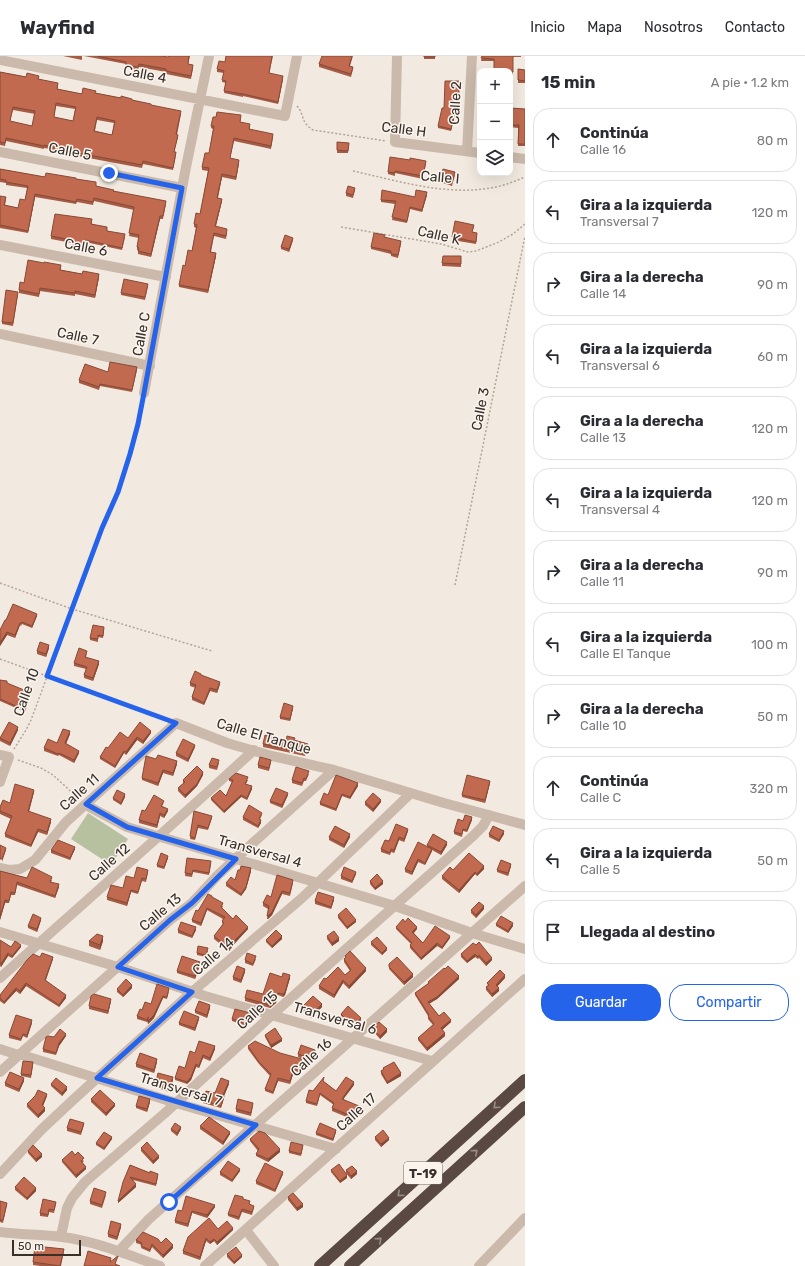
<!DOCTYPE html>
<html lang="es">
<meta charset="utf-8">
<style>
body{margin:0;font-family:Rubik,sans-serif;background:#f7f7f7;color:#2b2b33}
.controls{position:absolute;right:12px;top:12px;display:grid;overflow:hidden;border-radius:8px;box-shadow:0 4px 16px #0002}
.controls button{width:36px;height:36px;display:grid;place-items:center;padding:0;border:0;border-bottom:1px solid #e1e1e2;background:#fff;color:#2b2b33;font:20px sans-serif}
.scale{position:absolute;left:12px;bottom:10px;width:69px;box-sizing:border-box;padding-left:4px;border:2px solid #392f2b;border-top:0;font-size:11px;line-height:14px;white-space:nowrap;color:#392f2b;-webkit-text-stroke:3px #faf4ed;paint-order:stroke}
.stop{position:absolute;width:12px;height:12px;margin:-9px;border:3px solid #2563eb;border-radius:50%;background:#fff}
.stop.end{background:#2563eb;border-color:#fff;box-shadow:0 1px 4px #0008}
.list{margin:0;padding:0;list-style:none}
h2{display:flex;justify-content:space-between;align-items:center;height:52px;margin:0;padding:0 16px;font-size:17px}
h2 small{font-size:13px;font-weight:400;color:#7c7c81}
.list li{display:grid;grid-template-columns:26px 1fr auto;gap:12px;align-items:center;box-sizing:border-box;height:64px;margin:0 8px 8px;padding:0 8px;border:1px solid #e1e1e2;border-radius:16px}
.list b{display:block;font-size:15px;white-space:nowrap}
.list p{margin:0;font-size:13px;white-space:nowrap;color:#7c7c81}
.list em{font-size:13px;font-style:normal;color:#7c7c81}
.actions{display:flex;gap:8px;padding:12px 16px}
.actions a{flex:1;padding:9px 0;border:1px solid #2563eb;border-radius:16px;text-align:center;font-size:14px;color:#2563eb}
.actions .main{background:#2563eb;color:#fff}
.icon{flex:none;width:22px;height:22px;fill:none;stroke:currentColor;stroke-width:2;stroke-linecap:round;stroke-linejoin:round}
.map{position:relative;flex:none;width:525px;height:1210px;overflow:hidden}
header{display:flex;align-items:center;gap:24px;box-sizing:border-box;height:56px;padding:0 20px;background:#fff;border-bottom:1px solid #e1e1e2}
header strong{font-size:19px}
nav{display:flex;gap:22px;margin-inline-start:auto;font-size:14px}
main{display:flex}
aside{flex:1;background:#fff}
.map>svg:first-child{display:block}
.green{fill:#b7c1a0}
.lines{fill:none;stroke-linecap:round;stroke-linejoin:round}
.path{stroke:#b6a496;stroke-width:1.5;stroke-dasharray:2 2;stroke-linecap:butt}
.street{stroke:#cbbaac;stroke-width:10}
.highway{stroke:#594942;stroke-width:12}
.wall{fill:#a65b44;fill-rule:evenodd}
.shaded-wall{fill:#874a37}
.building{fill:#c16a4f;stroke:#874a37;fill-rule:evenodd}
.oneway{stroke:#998d86}
.route{stroke:#2563eb;stroke-width:5}
.labels{text-anchor:middle;stroke-width:3;stroke-linejoin:round;paint-order:stroke}
.shield{fill:#faf4ed;stroke:#736a65;stroke-width:1}
.shield-label{font-size:13px;font-weight:bold;fill:#392f2b}
.street-label{font-size:14px;fill:#392f2b;stroke:#faf4ed}
</style>
<header>
<strong>Wayfind</strong>
<nav><a>Inicio</a><a>Mapa</a><a>Nosotros</a><a>Contacto</a></nav>
</header>
<main>
<div class="map">
<svg width="525" height="1210" viewBox="0 0 525 1210">
<rect width="100%" height="100%" fill="#f2eae0"/>
<path class="green" d="M88 757 128 783 111 809 71 783Z"/>
<g class="lines">
<path class="path" d="M297 50C305 59 300 66 313 74L386 85
M353 115C399 125 448 141 496 131 506 129 515 125 525 121
M341 171 441 188 468 196 476 195 499 186 513 178 525 168
M0 527 72 553 212 595
M455 529 525 180
M0 603 166 663
M14 693 26 674 31 664 102 473 118 436 130 398 143 345
M18 704 41 712 53 719 78 742"/>
<path class="street" d="M397 0 395 86 480 97
M0 4 285 60 297 0
M467 95 472 0
M0 96 182 132
M510 101 525 103
M0 189 166 221
M0 278 150 310
M144 337 186 111 209 0
M0 699 9 701 0 726
M86 749 127 771 147 777 318 827 395 850 472 877 525 893
M0 812 9 814 20 813 35 804 66 766 176 667 227 687 272 700 334 714 444 747 525 769
M0 876 118 911 205 940 432 1005
M0 922C85 846 170 771 254 694
M0 993 18 999
M19 998 176 1047 336 1093
M0 1016 170 864 192 847 218 819 255 785 334 714
M0 1118 41 1074 73 1044 192 936 302 842 411 737
M246 1174 274 1210
M0 1176C21 1179 41 1178 62 1181 95 1185 128 1199 160 1210
M61 1180 67 1152 72 1142 85 1126 165 1057 272 959 473 780 483 770 489 759
M118 1196 149 1163 525 830
M205 1210C312 1114 418 1018 525 923
M479 1210 525 1162"/>
<path class="highway" d="M320 1210 525 1024
M350 1210 525 1051"/>
</g>
<path class="wall" d="M63 0H82V4Z
M84 0H161L168 1 190 0 188 8 193 12 191 23 166 18V16L139 11 138 14 126 11V8Z
M226 0H273L269 18 283 23 278 48 243 40V41L224 37 226 27 222 26 224 17 217 16V13L225 6Z
M353 0 350 10 353 13 351 21 319 11V8Z
M424 0H435V3H424Z
M482 0H521V1H513V19H510V15L494 5H481Z
M518 13 525 14V27H518Z
M0 16 39 23 58 30 57 33 82 38 96 37 121 42 132 44 181 58 177 79 178 81 174 96 176 99 173 114 143 108 142 112 67 98V96L44 92V93L6 85 5 90 0 89ZM56 50 75 53 73 65 54 61ZM13 54 35 58 32 70 10 65ZM97 64 114 67 112 79 95 75Z
M459 25V49H457L451 75 438 72V70L444 52Z
M510 52 525 53V90H518V72L510 71Z
M241 62 240 66 250 71V73L273 81 271 93 234 85 230 102 239 107 236 124 222 121 218 142 222 145 216 170 227 176 226 183 214 180 211 196 216 200 208 237 179 231V229L185 210 192 195 196 172 194 171V168L200 158 208 115 202 114V111L209 97 213 73 211 72V70Z
M337 86 349 87 348 97H337Z
M426 107 423 123 395 117V120L388 118V116Z
M0 113 45 121 76 123 96 130 113 135 166 148 163 163H160L151 201 138 198V194H137V191L139 182 129 180 134 154 94 145 93 149 77 146 76 148 35 141 28 177 0 172V140L6 144 5 149 18 152 25 144 27 132 6 129V127L0 126Z
M455 119 452 130 440 126V124Z
M355 134 353 142 346 140V137Z
M427 139 422 156 410 153 407 167 392 164 395 148 381 146V144L415 141Z
M92 166V168L107 175 125 181 122 194 85 186 83 193 72 190V187L51 183V180Z
M474 171 472 176 477 179 476 188 452 184V181Z
M385 181 401 188 398 202 391 200V198L371 193V191Z
M293 184 289 196 281 193V191Z
M461 200V211L442 210V207Z
M61 212V214L99 221 95 242 75 238V240L40 235 39 241 19 237V234L24 227Z
M148 230 145 244 121 239V237Z
M18 238 13 270 2 268V266Z
M137 314 132 336 100 330 99 334 79 327V324L108 316Z
M37 560 32 572 22 568 21 570 20 569 15 582 7 579 0 590V574L6 564Z
M104 574 103 582 98 581V586L90 584V582Z
M49 592 46 601 37 598V595Z
M87 597 86 601 99 608 93 625 84 622V619L86 613 74 610V607Z
M201 619 220 628 217 637 210 635 204 649 192 644V641L196 632 190 630V627Z
M0 624 7 627 24 636 21 644 27 650 25 656 0 645Z
M293 652 290 665 280 663V661Z
M18 674 10 690 0 685V682Z
M151 677 143 688 137 684 126 699 124 697 115 712 100 703V701L108 692 128 682Z
M70 678 66 688 79 697 74 707 59 699 58 700 44 695V692L57 687Z
M286 685 308 690 305 700 263 691V688Z
M195 691 188 706 176 700V697Z
M156 703 177 708 173 720 163 717 158 730 142 724V722Z
M271 706 269 715 258 712V709Z
M219 707 217 714 209 712V709Z
M309 718 306 725H304L302 730 292 727V724Z
M203 719 197 730 185 742 178 735V732L184 727H183V724Z
M229 723 248 724 246 728 252 733 247 744 241 741 224 757 211 744V742L226 740 232 726 229 725Z
M490 727 485 747 462 741V739Z
M358 730 350 743 342 740 336 755 320 749V747L328 739Z
M34 736 29 756 51 766 47 779 38 776 31 791 5 781V778L11 763 0 758V751L10 747Z
M288 739 282 752 270 747V745Z
M125 741 121 749 113 744V742Z
M365 746H381L373 756 365 749Z
M164 747 162 750 168 755 164 762 160 760 157 772 139 767V764L145 755Z
M194 755 212 762 208 774 198 772 195 784 190 783Z
M262 759 260 763 261 767 258 772 243 764V761Z
M472 764 467 776 463 775 462 781 454 778V776Z
M408 775 404 786 399 784 394 797 391 796 390 799 381 796V793L389 785Z
M489 778H504L499 786 489 781Z
M329 781H350L344 792 329 784Z
M427 789H447L441 799 432 794V795L425 809 418 806 412 819 405 816V813L427 790Z
M75 793 70 804 51 797V794Z
M168 802 164 813 157 811V809Z
M187 802 211 808 209 819 193 816 192 821 185 820Z
M511 810 508 820 497 816V814Z
M484 813 477 820 475 818 459 837 442 823V820L453 814Z
M240 814 251 815 246 833 241 840 226 830V827L235 824Z
M0 815 27 822 52 824 51 826 59 831 55 842 17 829 15 839H11L9 847H5L0 864Z
M148 816 146 826 142 825 138 838 131 836 127 850 107 844V841L123 832 134 822Z
M356 818 352 827 341 823V820Z
M370 825 383 828 375 834 370 828Z
M293 827 290 840 282 838 272 859 268 863H267L268 853 263 850V847Z
M212 842 223 850 222 852 233 863 248 873 236 886 229 895 214 883V880L223 868 222 867V865L223 863 207 854 201 870 192 866V864L198 855Z
M334 844 331 853 315 848V845Z
M484 853 476 862 471 857V854Z
M338 859 356 866 347 873 338 862Z
M41 864 37 876 28 872V870Z
M405 866 417 873 414 877 423 887 450 882 442 893 437 890 421 904 410 892V889L411 888 396 873V871Z
M496 868 513 870 508 877 496 870Z
M178 874H196L192 882 178 877Z
M327 880 339 885 332 890 327 883Z
M282 883 272 892 266 886V884Z
M0 884 11 891H21L12 902 8 900 1 911 0 910Z
M89 885H103L100 894 89 890Z
M371 886 387 894 382 899 371 889Z
M476 889 492 904 486 910 479 902 478 903 475 901 467 907 461 901V898Z
M208 895 206 901 197 899V897Z
M345 900 366 915 349 933 343 927 334 942 319 933V930L326 923 345 919 350 915 344 906V903L345 902Z
M40 901 53 903 45 924 66 942 59 951 26 930 20 938 16 935 4 948 0 945V939Z
M256 903 253 910 245 907V904Z
M389 908 413 921 404 929 389 913Z
M200 909 195 923 177 917V915Z
M245 916 241 927 233 924V921Z
M282 921 290 922 285 939 283 941 278 939 276 947 270 952 245 945V942L263 938Z
M505 922 497 930 499 935 492 941 486 934V931L488 930 487 927Z
M459 923 437 943 429 948 439 960 451 966 442 974 445 980 427 995 418 984V982L433 969 428 963V960L415 939V937L428 928V926Z
M132 932 123 941 117 936V933Z
M169 935 167 943 163 942 154 962 148 968V965L147 966 137 963V960L142 954 151 948Z
M111 945 108 958 89 953V950Z
M302 951H322L311 962 302 954Z
M210 952 207 962 195 957V955Z
M341 958 361 964 353 972 341 960Z
M250 960 247 970 232 965V963Z
M199 963 195 975 179 969V967Z
M32 967 27 982 23 980 21 985 9 982V979Z
M372 972 387 976 380 983 372 974Z
M265 979 282 985 271 992 265 981Z
M66 980 59 990 56 999 43 996V993L54 981Z
M248 990 280 997 302 1005 299 1016 294 1015 290 1028 278 1025 273 1038 265 1035V1033L270 1020 259 1008 248 993Z
M215 993 210 1005 203 1002 199 1012 196 1011 191 1024 187 1028 175 1024V1022L185 1012 195 997Z
M315 997 312 1006 298 1001V998Z
M157 1006 154 1017 136 1011V1008Z
M33 1009 31 1022 21 1020V1018Z
M383 1012 401 1020 387 1028 381 1018V1015L383 1014Z
M324 1023 323 1025 336 1035 354 1029 343 1043 359 1052 354 1064 332 1055V1052L334 1049 320 1039 317 1050 306 1047V1045L313 1035Z
M173 1024 169 1036 155 1031V1029Z
M24 1025 19 1036 5 1030V1027Z
M51 1028 67 1034 62 1040 51 1030Z
M229 1028 224 1040V1042L221 1052 203 1047V1044Z
M47 1040 43 1050 45 1055 38 1062 27 1051V1048Z
M91 1043 115 1050 106 1060 91 1046Z
M150 1046 147 1056 136 1052V1050Z
M253 1049 251 1060 236 1056V1053Z
M84 1069 81 1079 67 1075V1072Z
M200 1070 230 1078 223 1089 200 1073Z
M171 1073H181L177 1080 171 1075Z
M336 1076 333 1085 316 1079V1077Z
M375 1081 389 1084 381 1091 375 1084Z
M112 1083 104 1094 96 1089V1087Z
M250 1083 280 1096 268 1106 256 1100V1098L258 1095 250 1085Z
M303 1091 301 1100 289 1097V1095Z
M141 1092 159 1102 153 1108 141 1095Z
M28 1095 42 1101 36 1106 28 1097Z
M75 1099 84 1105 82 1107 86 1113 76 1122 62 1106V1104Z
M130 1109 158 1120 156 1130 133 1124 136 1131 118 1147Z
M331 1114 347 1122 340 1127 331 1116Z
M346 1114 357 1118 351 1123 346 1117Z
M240 1115 232 1126 220 1119V1116Z
M283 1118 275 1136 256 1128V1125Z
M15 1131 36 1135 27 1144 15 1134Z
M106 1139 102 1152 90 1148V1145Z
M288 1141 303 1151 297 1155 288 1144Z
M243 1143 254 1152 252 1159 242 1156 239 1164 228 1160V1158Z
M0 1145 7 1149 3 1167 0 1166Z
M56 1148 54 1157 49 1156 48 1161 40 1160V1157Z
M215 1151 207 1162 192 1157 188 1171 175 1167V1165L182 1155Z
M121 1171 117 1184 108 1181V1178Z
M218 1173 233 1174 217 1189 214 1185 210 1188 206 1185 200 1204 183 1198V1195Z
M136 1184 173 1192 163 1202 152 1191 150 1196 141 1192 142 1189 136 1187Z
M64 1195 61 1210H40L33 1209V1206Z
M227 1198 242 1201 234 1208 227 1201Z"/>
<path class="shaded-wall" d="M283 20V23L278 48V46Z
M457 47V49L451 75V73Z
M239 104V107L236 124V121Z
M222 118V121L217 144V142Z
M427 136V139L422 156V154Z
M35 138V141L28 177V175Z
M222 143V145L215 173V170Z
M160 160V163L151 201V198Z
M293 182V184L289 196V193Z
M216 197V200L208 237V234Z
M99 218V221L95 242V239Z
M37 558V560L32 572V570Z
M20 567V569L15 582V579Z
M7 576V579L0 590V587Z
M49 589V592L46 601V598Z
M99 605V608L93 625V622Z
M220 626V628L217 637V634Z
M210 632V635L204 649V647Z
M24 634V636L20 646V644Z
M27 647V650L25 656V654Z
M293 650V652L290 665V663Z
M18 671V674L10 690V687Z
M70 675V678L65 690V687Z
M151 675V677L143 688V685Z
M137 681V684L126 699V696Z
M195 689V691L188 706V703Z
M79 695V697L74 707V704Z
M124 695V697L115 712V710Z
M177 705V708L173 720V717Z
M163 714V717L158 730V727Z
M203 716V719L197 730 185 742V739Z
M490 725V727L485 747V744Z
M358 727V730L350 743V741Z
M252 730V733L247 744V742Z
M34 734V736L28 758V755Z
M288 737V739L282 752V749Z
M125 738V741L121 749V747Z
M342 738V740L336 755V753Z
M241 739V741L224 757V755Z
M381 744V746L373 756V753Z
M168 753V755L164 762V759Z
M160 757V760L157 772V769Z
M472 761V764L467 776V774Z
M51 763V766L47 779V776Z
M261 764V767L258 772V770Z
M38 773V776L31 791V789Z
M408 773V775L404 786V783Z
M504 775V778L499 786V784Z
M350 778V781L344 792V789Z
M399 781V784L394 797V794Z
M447 786V789L441 799V796Z
M75 791V793L70 804V802Z
M6 792V794L2 806V803Z
M432 793V795L425 809V807Z
M168 800V802L164 813V811Z
M418 803V806L412 819V816Z
M511 808V810L508 820V817Z
M484 810V813L477 820V818Z
M251 812V815L246 833 241 840V838Z
M356 816V818L352 827V825Z
M475 816V818L459 837V834Z
M383 825V828L375 834V832Z
M59 828V831L55 842V840Z
M131 834V836L127 850V847Z
M282 835V838L272 859 268 863V860Z
M334 841V844L331 853V851Z
M5 844V847L0 864V861Z
M484 850V853L476 862V859Z
M207 852V854L201 870V867Z
M41 862V864L37 876V873Z
M356 864V866L347 873V871Z
M513 867V870L508 877V875Z
M196 871V874L192 882V880Z
M248 871V873L236 886 229 895V892L236 883Z
M417 871V873L412 878V876Z
M103 880V885L100 894V889Z
M282 880V883L272 892V890Z
M450 880V882L442 893V891Z
M339 882V885L332 890V887Z
M437 887V890L421 904V902Z
M21 889V891L12 902V900Z
M387 892V894L382 899V897Z
M8 897V900L1 911V908Z
M475 898V901L467 907V905Z
M53 901V903L45 927V924Z
M492 902V904L486 910V907Z
M200 906V909L195 923V920Z
M366 912V915L349 933V930Z
M245 913V916L241 927V924Z
M413 918V921L404 929V926Z
M290 919V922L285 939 283 941V938Z
M505 919V922L496 932V929Z
M459 920V923L437 943 428 948V946Z
M343 924V927L334 942V939Z
M26 927V930L20 938V935Z
M132 929V932L123 941V939Z
M16 932V935L4 948V946Z
M499 932V935L492 941V938Z
M278 937V939L276 947 270 952V949Z
M66 939V942L59 951V949Z
M163 940V942L154 962 148 968 147 964Z
M111 943V945L108 958V955Z
M322 948V951L311 962V959Z
M210 949V952L207 962V959Z
M199 961V963L195 975V972Z
M361 962V964L353 972V970Z
M32 964V967L27 982V979Z
M451 964V966L441 975V972Z
M387 973V976L380 983V980Z
M445 977V980L427 995V992Z
M66 978V980L59 990 56 999 59 987Z
M282 983V985L271 992V989Z
M215 990V993L210 1005V1002Z
M203 999V1002L199 1012V1010Z
M157 1003V1006L154 1017V1014Z
M196 1008V1011L191 1024 187 1028V1026Z
M294 1012V1015L290 1028V1025Z
M401 1017V1020L387 1028V1026Z
M173 1021V1024L169 1036V1033Z
M24 1022V1025L19 1036V1033Z
M278 1022V1025L273 1038V1036Z
M229 1025V1028L224 1040V1042L221 1052 223 1039Z
M354 1026V1029L342 1045V1043Z
M67 1031V1034L62 1040V1037Z
M47 1038V1040L42 1052V1049Z
M150 1043V1046L147 1056V1053Z
M115 1048V1050L106 1060V1057Z
M359 1050V1052L354 1064V1061Z
M45 1052V1055L38 1062V1059Z
M181 1071V1073L177 1080V1077Z
M336 1074V1076L333 1085V1083Z
M230 1076V1078L223 1089V1086Z
M112 1081V1083L104 1094V1092Z
M389 1082V1084L381 1091V1088Z
M280 1093V1096L268 1106V1103Z
M42 1098V1101L36 1106V1103Z
M159 1100V1102L153 1108V1105Z
M86 1111V1113L76 1122V1119Z
M240 1113V1115L232 1126V1124Z
M357 1115V1118L351 1123V1120Z
M283 1116V1118L275 1136V1134Z
M347 1119V1122L340 1127V1125Z
M136 1128V1131L118 1147V1145Z
M36 1132V1135L27 1144V1142Z
M303 1148V1151L297 1155V1152Z
M215 1149V1151L207 1162V1159Z
M192 1155V1157L188 1171V1168Z
M121 1168V1171L117 1184V1181Z
M233 1172V1174L217 1189V1186Z
M206 1182V1185L200 1204V1201Z
M214 1183V1185L210 1188V1186Z
M173 1189V1192L163 1202V1199Z
M242 1199V1201L234 1208V1206Z"/>
<path class="building" d="M97 0H161L168 1 169 0H189L188 8 193 9 191 20 166 15V13L139 8 138 11 126 9V6Z
M226 0H272L269 17 283 20 278 46 243 38 224 35 226 25 222 24 224 15 217 13 219 5 225 6Z
M322 0H352L349 10 353 11 351 18 319 8Z
M424 0H435V1H424Z
M482 0H513V16H510V15H494V3L481 2Z
M518 13 525 14V25L518 24Z
M0 16 26 21 27 17 39 20 38 23 58 27 57 33 82 38 83 32 96 35 95 37 121 42V40L132 43V44L151 48V49L181 55 176 78 178 79 174 96H176L173 112 143 105 142 109 67 95V94L44 89V90L6 82 5 87 0 86ZM56 47 76 51 73 65 54 61ZM13 51 35 55 32 70 10 65ZM97 61 115 65 112 79 94 75Z
M445 25H459V47H457L451 73 438 70 442 52H444Z
M510 52 525 53V88H518L519 69H510Z
M217 56 241 59 240 66 250 68 249 73 273 78 271 90 234 82 230 102 239 104 236 121 222 118 217 142 222 143 215 170 227 173 226 180 214 177 210 196 216 197 208 234 179 229 183 209 185 210 188 194 192 195 197 169 194 168 196 157 200 158 209 112 202 111 205 97H209L214 70H211L213 61H216Z
M337 86 349 87 348 95 337 94Z
M390 101 410 104V102L426 105 423 120 395 115V117L388 116Z
M0 113 45 121 46 117 76 122V123L96 126V130L114 134 113 135 166 145 163 160H160L151 198 138 195 139 192 137 191 139 179 129 177 134 151 94 142 93 146 77 143 76 146 35 138 28 175 0 169V140L6 141 4 149 18 152 20 143 25 144 28 130 6 126V124L0 123Z
M443 113 455 116 452 127 440 124Z
M348 130 355 132 353 139 346 137Z
M382 134 415 141 416 134 427 136 422 154 410 151 407 165 392 161 396 145 381 144Z
M55 158 92 163 91 168 107 171V175L125 178 122 192 85 184 83 190 72 188V184L51 180Z
M455 165 474 169 472 176 477 177 476 186 452 181Z
M374 177 385 179 384 181 401 185 398 199 391 198V195L371 191Z
M285 179 293 182 289 193 281 191Z
M443 200H461V208L442 207Z
M28 204 44 207V206L61 209 60 214 82 218 83 215 99 218 95 239 75 235V237L40 232 39 238 19 234 20 226 24 227Z
M124 223 148 228 145 241 121 237Z
M6 234 18 236 13 267 2 266Z
M110 306 137 311 132 334 100 328 99 331 79 324 85 308 108 316Z
M13 548 37 558 32 570 22 566 21 567H20L15 579 7 576 0 587V574L5 564H6Z
M93 569 104 571 103 580 98 579V583L90 582Z
M40 586 49 589 46 598 37 595Z
M79 592 87 595 85 601 99 605 93 622 84 619 87 611 74 607Z
M195 615 201 618V619L220 626 217 634 210 632 204 647 192 641 196 629 190 627Z
M0 624 7 625V627L24 634 20 644 27 647 25 654 0 643Z
M284 647 293 650 290 663 280 661Z
M9 666 18 671 10 687 0 682Z
M140 666 151 675 143 685 137 681 126 696 124 695 115 710 100 701 106 691 108 692 120 676 128 682Z
M63 673 70 675 65 687 79 695 74 704 59 697 58 698 44 692 48 683 57 687Z
M265 679 286 685 287 680 295 682 294 684 308 688 305 697 263 688Z
M183 683 195 689 188 703 176 697Z
M158 699 177 705 173 717 163 714 158 727 142 722 146 700 156 703Z
M260 701 271 704 269 712 258 709Z
M212 702 219 704 217 711 209 709Z
M197 710 203 716 197 728 185 739 178 732 185 726 183 724Z
M296 711 309 715 306 723 304 722 302 727 292 724Z
M236 717 248 721 245 728 252 730 247 742 241 739 224 755 211 742 220 734 226 740 233 724 229 723Z
M336 719 358 727 350 741 342 738 336 753 320 747 324 737 328 739Z
M467 719 490 725 485 744 462 739Z
M15 728 34 734 28 755 51 763 47 776 38 773 31 789 5 778 12 760 0 755V751L3 744 10 747Z
M276 732 288 737 282 749 270 745Z
M117 734 125 738 121 747 113 742Z
M373 737 381 744 373 753 365 746Z
M154 739 164 745 161 750 168 753 164 759 160 757 157 769 139 764 142 754 145 755Z
M249 749 262 757 259 763 261 764 258 770 243 761Z
M194 755 212 760 208 772 198 769 195 782 190 780Z
M465 759 472 761 467 774 463 773 462 778 454 776 458 763 463 765Z
M396 768 408 773 404 783 399 781 394 794 391 793 390 797 381 793 385 784 389 785Z
M335 770 350 778 344 789 329 781Z
M493 770 504 775 499 784 489 778Z
M433 778 447 786 441 796 427 789Z
M58 784 75 791 70 802 51 794Z
M418 786 432 793 425 807 418 803 412 816 405 813Z
M0 789 6 792 2 803H0Z
M161 797 168 800 164 811 157 809Z
M469 797 484 810 477 818 475 816 459 834 442 820 450 811 453 814Z
M187 802 211 805 209 817 193 814 192 818 185 817Z
M501 804 511 808 508 817 497 814Z
M241 810 251 812 246 831 241 838 226 827 231 821 235 824 238 814H240Z
M32 811 52 821 50 826 59 828 55 840 17 826 15 837 11 836 9 845 5 844 0 861V815L27 822Z
M137 811 148 814 146 823 142 822 138 836 131 834 127 847 107 841 111 829 123 832 126 820 134 822Z
M344 811 356 816 352 825 341 820Z
M377 818 383 825 375 832 370 825Z
M277 819 293 824 290 837 282 835 272 856 268 860H267L269 850 263 847 267 839 271 841Z
M318 836 334 841 331 851 315 845Z
M208 838 212 840V841L223 847 221 851 233 863 236 859 248 871 236 883 229 892 214 880 224 867 222 865 225 861 207 852 201 867 192 864 196 854 198 855Z
M479 846 484 850 476 859 471 854Z
M346 852 356 864 347 871 338 859Z
M33 858 41 862 37 873 28 870Z
M501 860 513 867 508 875 496 868Z
M408 862 417 871 412 876 423 887 435 870 450 880 442 891 437 887 421 902 410 889 412 887 396 871 403 863 405 866Z
M181 866 196 871 192 880 178 874Z
M276 874 282 880 272 890 266 884Z
M334 875 339 882 332 887 327 880Z
M97 878 103 880 100 889 89 885Z
M377 881 387 892 382 897 371 886Z
M0 884 11 891 15 885 21 889 12 900 8 897 1 908 0 907Z
M479 886 492 902 486 907 479 899 478 901 475 898 467 905 461 898 473 887 476 889Z
M198 890 208 892 206 899 197 897Z
M350 895 366 912 349 930 343 924 334 939 319 930 324 922 326 923 338 911 345 919 351 914 344 903 346 901 345 900Z
M42 897 53 901 45 924 66 939 59 949 26 927 20 935 16 932 4 946 0 942V939L27 904 33 898 40 901Z
M247 897 256 900 253 908 245 904Z
M182 900 200 906 195 920 177 915Z
M397 901 413 918 404 926 389 911V908Z
M237 910 245 913 241 924 233 921Z
M448 910 459 920 437 941 428 946 439 960 444 956 451 964 441 972 445 977 427 992 418 982 434 968 428 960 429 959 415 937 429 927 428 926 444 912 445 913Z
M500 914 505 919 496 929 499 932 492 938 486 931 489 929 487 927Z
M270 917 282 921 283 917 290 919 285 936 283 938 278 937 276 945 270 949 245 942 247 934 263 938Z
M126 923 132 929 123 939 117 933Z
M157 928 169 932 167 941 163 940 154 959 148 965V961L147 964 137 960 140 953 142 954 145 946 151 948Z
M94 938 111 943 108 955 89 950 91 940Z
M313 940 322 948 311 959 302 951Z
M199 945 210 949 207 959 195 955Z
M348 950 361 962 353 970 341 958Z
M235 953 250 957 247 967 232 963Z
M184 955 199 961 195 972 179 967Z
M16 959 32 964 27 979 23 978 21 983 9 979Z
M379 966 387 973 380 980 372 972Z
M275 972 282 983 271 989 265 979Z
M60 973 66 978 59 987 56 997 43 993 46 981 48 980 54 981Z
M199 985 215 990 210 1002 203 999 199 1010 196 1008 191 1021 187 1026 175 1022 179 1010 185 1012 190 995 195 997Z
M255 985 280 997 302 1003 299 1014 294 1012 290 1025 278 1022 273 1036 265 1033 271 1018 259 1006 248 990Z
M301 989 315 994 312 1003 298 998Z
M140 997 157 1003 154 1014 136 1008Z
M23 1005 33 1006 31 1019 21 1018Z
M394 1006 401 1017 387 1026 381 1015 384 1013 383 1012Z
M10 1016 24 1022 19 1033 5 1027Z
M158 1017 173 1021 169 1033 155 1029Z
M324 1021 323 1025 336 1035 346 1021 354 1026 342 1043 359 1050 354 1061 332 1052 334 1047 320 1037 317 1048 306 1045 309 1034 313 1035Z
M56 1022 67 1031 62 1037 51 1028Z
M221 1022 229 1025 223 1039 224 1040 221 1050 203 1044 206 1035 215 1037Z
M38 1034 47 1038 42 1049 45 1052 38 1059 27 1048 35 1040Z
M100 1034 115 1048 106 1057 91 1043Z
M139 1040 150 1043 147 1053 136 1050Z
M238 1043 253 1047 251 1057 236 1053Z
M209 1061 230 1076 223 1086 200 1070Z
M70 1063 84 1067 81 1076 67 1072Z
M175 1067 181 1071 177 1077 171 1073Z
M320 1067 336 1074 333 1083 316 1077Z
M383 1074 389 1082 381 1088 375 1081Z
M259 1075 265 1077 280 1093 268 1103 256 1098 259 1093 250 1083Z
M104 1076 112 1081 104 1092 96 1087Z
M147 1086 159 1100 153 1105 141 1092Z
M291 1086 303 1089 301 1098 289 1095Z
M33 1089 42 1098 36 1103 28 1095Z
M72 1095 75 1099 78 1096 84 1102 81 1105 86 1111 76 1119 62 1104Z
M228 1105 240 1113 232 1124 220 1116Z
M265 1107 283 1116 275 1134 256 1125Z
M339 1108 347 1119 340 1125 331 1114Z
M130 1109 150 1117V1115L158 1118 156 1128 130 1121 136 1128 118 1145 123 1126Z
M352 1110 357 1115 351 1120 346 1114Z
M24 1121 36 1132 27 1142 15 1131Z
M94 1132 106 1136 102 1149 90 1145Z
M293 1137 303 1148 297 1152 288 1141Z
M235 1139 243 1141V1143L250 1145 249 1148 254 1150 252 1156 242 1153 239 1161 228 1158Z
M186 1140 215 1149 207 1159 192 1155 188 1168 175 1165 178 1154 182 1155Z
M43 1143 56 1146 54 1154 49 1153 48 1159 40 1157Z
M0 1145 7 1147 3 1164H0Z
M209 1162 218 1173 227 1165 233 1172 217 1186 214 1183 210 1186 206 1182 200 1201 183 1195 188 1181Z
M111 1165 121 1168 117 1181 108 1178Z
M143 1176 158 1183 161 1187 166 1182 173 1189 163 1199 152 1188 150 1194 141 1190 142 1187 136 1184Z
M35 1190 64 1193 60 1210 33 1206Z
M236 1191 242 1199 234 1206 227 1198Z
M88 1195 111 1202 110 1206 118 1200 115 1208 120 1210H84Z"/>
<defs><path id="oneway-chevron" d="M-2-3.5L2.5 0L-2 3.5" fill="none" stroke-width="1.6" stroke-linecap="round" stroke-linejoin="round"/></defs>
<g class="oneway">
<use href="#oneway-chevron" transform="translate(496 1050) rotate(138)"/>
<use href="#oneway-chevron" transform="translate(475 1096) rotate(-42)"/>
<use href="#oneway-chevron" transform="translate(400 1138) rotate(138)"/>
<use href="#oneway-chevron" transform="translate(379 1184) rotate(-42)"/>
</g>
<g class="lines">
<path class="route" d="M109 117 182 132 144 337 138 368 130 398 118 436 102 472 47 620 176 667 86 748 127 771 236 803 192 847 170 864 118 911 192 936 97 1022 256 1069 169 1146"/>
</g>
<g class="labels">
<rect class="shield" x="404" y="1106" width="38" height="22" rx="3"/>
<g class="shield-label">
<text x="423" y="1122">T-19</text>
</g>
<g class="street-label">
<text transform="translate(145 18) rotate(11)" y="5">Calle 4</text>
<text transform="translate(455 47) rotate(-87)" y="5">Calle 2</text>
<text transform="translate(404 73) rotate(7)" y="5">Calle H</text>
<text transform="translate(70 95) rotate(11)" y="5">Calle 5</text>
<text transform="translate(440 121) rotate(5)" y="5">Calle I</text>
<text transform="translate(439 179) rotate(13)" y="5">Calle K</text>
<text transform="translate(86 191) rotate(11)" y="5">Calle 6</text>
<text transform="translate(141 278) rotate(-79)" y="5">Calle C</text>
<text transform="translate(78 280) rotate(12)" y="5">Calle 7</text>
<text transform="translate(480 353) rotate(-79)" y="5">Calle 3</text>
<text transform="translate(26 636) rotate(-70)" y="5">Calle 10</text>
<text transform="translate(264 680) rotate(16)" y="5">Calle El Tanque</text>
<text transform="translate(79 736) rotate(-42)" y="5">Calle 11</text>
<text transform="translate(260 795) rotate(16)" y="5">Transversal 4</text>
<text transform="translate(109 806) rotate(-41)" y="5">Calle 12</text>
<text transform="translate(160 856) rotate(-40)" y="5">Calle 13</text>
<text transform="translate(213 900) rotate(-41)" y="5">Calle 14</text>
<text transform="translate(257 954) rotate(-42)" y="5">Calle 15</text>
<text transform="translate(335 962) rotate(16)" y="5">Transversal 6</text>
<text transform="translate(311 1001) rotate(-42)" y="5">Calle 16</text>
<text transform="translate(181 1033) rotate(17)" y="5">Transversal 7</text>
<text transform="translate(356 1056) rotate(-42)" y="5">Calle 17</text>
</g>
</g>
</svg>
<div class="controls">
<button>+</button>
<button>−</button>
<button><svg class="icon" aria-label="layers" viewBox="0 0 24 24"><path d="M12 4l9 5-9 5-9-5zM3 14l9 5 9-5"/></svg></button>
</div>
<div class="scale">50 m</div>
<div class="stop" style="left:169px;top:1146px"></div>
<div class="stop end" style="left:109px;top:117px"></div>
</div>
<aside>
<h2>15 min<small>A pie · 1.2 km</small></h2>
<ul class="list">
<li><svg class="icon" aria-label="ahead" viewBox="0 0 24 24"><path d="M12 20V5M6 11l6-6 6 6"/></svg><div><b>Continúa</b><p>Calle 16</p></div><em>80 m</em></li>
<li><svg class="icon" aria-label="left" viewBox="0 0 24 24"><path d="M17 20v-9H6M10 6l-5 5 5 5"/></svg><div><b>Gira a la izquierda</b><p>Transversal 7</p></div><em>120 m</em></li>
<li><svg class="icon" aria-label="right" viewBox="0 0 24 24"><path d="M7 20v-9h11M14 6l5 5-5 5"/></svg><div><b>Gira a la derecha</b><p>Calle 14</p></div><em>90 m</em></li>
<li><svg class="icon" aria-label="left" viewBox="0 0 24 24"><path d="M17 20v-9H6M10 6l-5 5 5 5"/></svg><div><b>Gira a la izquierda</b><p>Transversal 6</p></div><em>60 m</em></li>
<li><svg class="icon" aria-label="right" viewBox="0 0 24 24"><path d="M7 20v-9h11M14 6l5 5-5 5"/></svg><div><b>Gira a la derecha</b><p>Calle 13</p></div><em>120 m</em></li>
<li><svg class="icon" aria-label="left" viewBox="0 0 24 24"><path d="M17 20v-9H6M10 6l-5 5 5 5"/></svg><div><b>Gira a la izquierda</b><p>Transversal 4</p></div><em>120 m</em></li>
<li><svg class="icon" aria-label="right" viewBox="0 0 24 24"><path d="M7 20v-9h11M14 6l5 5-5 5"/></svg><div><b>Gira a la derecha</b><p>Calle 11</p></div><em>90 m</em></li>
<li><svg class="icon" aria-label="left" viewBox="0 0 24 24"><path d="M17 20v-9H6M10 6l-5 5 5 5"/></svg><div><b>Gira a la izquierda</b><p>Calle El Tanque</p></div><em>100 m</em></li>
<li><svg class="icon" aria-label="right" viewBox="0 0 24 24"><path d="M7 20v-9h11M14 6l5 5-5 5"/></svg><div><b>Gira a la derecha</b><p>Calle 10</p></div><em>50 m</em></li>
<li><svg class="icon" aria-label="ahead" viewBox="0 0 24 24"><path d="M12 20V5M6 11l6-6 6 6"/></svg><div><b>Continúa</b><p>Calle C</p></div><em>320 m</em></li>
<li><svg class="icon" aria-label="left" viewBox="0 0 24 24"><path d="M17 20v-9H6M10 6l-5 5 5 5"/></svg><div><b>Gira a la izquierda</b><p>Calle 5</p></div><em>50 m</em></li>
<li><svg class="icon" aria-label="arrive" viewBox="0 0 24 24"><path d="M6 21V4h12l-3 4 3 4H6"/></svg><div><b>Llegada al destino</b></div></li>
</ul>
<div class="actions"><a class="main">Guardar</a><a>Compartir</a></div>
</aside>
</main>
